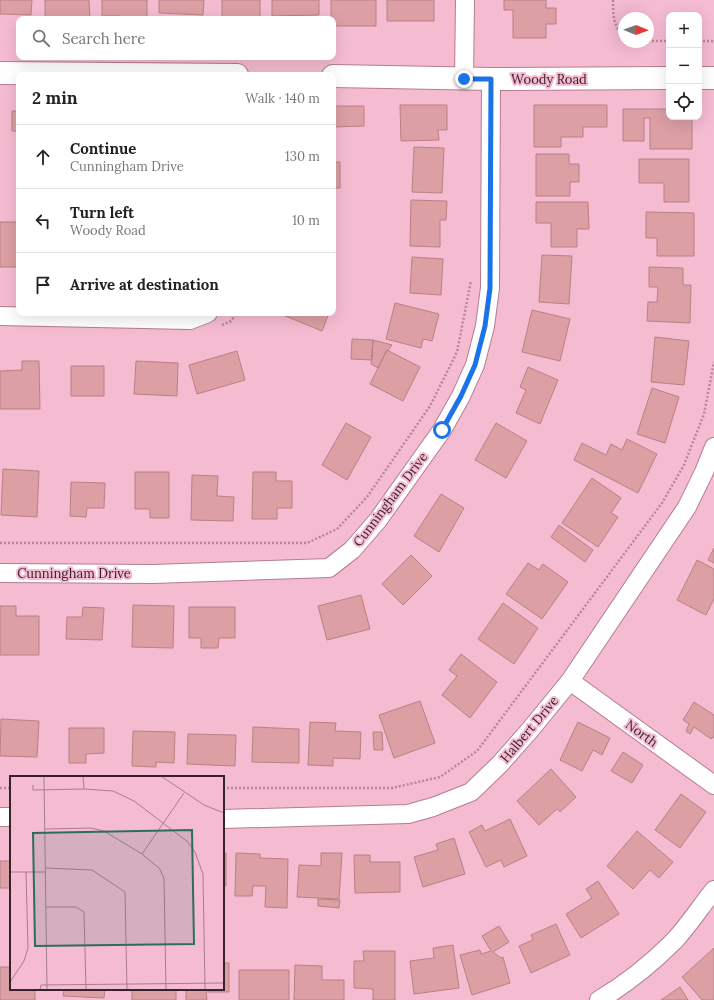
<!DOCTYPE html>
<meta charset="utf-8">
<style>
body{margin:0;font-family:Lora,serif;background:#f6f6f6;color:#222}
.controls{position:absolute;right:12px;top:12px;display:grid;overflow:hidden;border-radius:8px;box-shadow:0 4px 16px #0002}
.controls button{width:36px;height:36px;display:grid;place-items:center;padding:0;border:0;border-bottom:1px solid #e0e0e0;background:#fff;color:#222;font:20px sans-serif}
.compass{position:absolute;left:618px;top:12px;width:36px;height:36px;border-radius:50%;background:#fff;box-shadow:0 4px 16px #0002;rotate:91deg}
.stop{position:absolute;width:12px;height:12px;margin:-9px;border:3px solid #1a73e8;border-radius:50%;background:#fff}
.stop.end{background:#1a73e8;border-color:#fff;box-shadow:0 1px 4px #0008}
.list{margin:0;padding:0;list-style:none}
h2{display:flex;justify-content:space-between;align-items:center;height:52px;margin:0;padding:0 16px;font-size:17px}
h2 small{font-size:13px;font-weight:400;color:#767676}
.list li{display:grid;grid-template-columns:26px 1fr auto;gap:12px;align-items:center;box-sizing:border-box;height:64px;padding:0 16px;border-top:1px solid #e0e0e0}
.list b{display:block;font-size:15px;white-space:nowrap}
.list p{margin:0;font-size:13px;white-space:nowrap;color:#767676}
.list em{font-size:13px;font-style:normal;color:#767676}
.icon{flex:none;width:22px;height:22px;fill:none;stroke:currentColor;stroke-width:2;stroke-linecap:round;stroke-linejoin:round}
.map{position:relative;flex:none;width:714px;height:1000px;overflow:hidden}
.search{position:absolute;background:#fff;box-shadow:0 4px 16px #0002;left:16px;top:16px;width:320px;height:44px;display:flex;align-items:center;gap:10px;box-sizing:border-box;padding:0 14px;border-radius:8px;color:#767676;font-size:15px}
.panel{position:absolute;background:#fff;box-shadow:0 4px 16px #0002;left:16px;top:72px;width:320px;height:244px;border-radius:8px}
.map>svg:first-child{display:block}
.building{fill:#db9fa4;stroke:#b98085}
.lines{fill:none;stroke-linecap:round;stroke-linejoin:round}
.minor-casing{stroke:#b37d92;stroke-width:20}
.tertiary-casing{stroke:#b37d92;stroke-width:24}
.path{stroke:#b58799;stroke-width:2.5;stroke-dasharray:2 2;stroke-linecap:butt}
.minor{stroke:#fff;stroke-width:18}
.tertiary{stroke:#fff;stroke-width:22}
.route{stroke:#1a73e8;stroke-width:5}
.labels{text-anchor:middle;stroke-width:4;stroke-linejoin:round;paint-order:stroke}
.street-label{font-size:13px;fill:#37212a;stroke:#f4bbd1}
.inset-road{fill:none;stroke:#a87d8e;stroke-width:1}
.view{fill:#2c6e5d;fill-opacity:0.15;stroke:#2c6e5d;stroke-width:2}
.inset-edge{fill:none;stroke:#37212a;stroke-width:2}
</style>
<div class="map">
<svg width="714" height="1000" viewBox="0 0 714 1000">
<rect width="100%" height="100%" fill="#f4bbd1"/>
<path class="building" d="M0 0H32L31 15 0 14Z
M45 0H89L90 19H45Z
M102 0H147V19H119V16H102Z
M159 0H204L203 15 159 13Z
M222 0H260V19H222Z
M272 0H319V15L272 16Z
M331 0H376V26H333V19H331Z
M387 0H434V21H387Z
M504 0H546V8H556V24H546V38H513V10H504Z
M400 105H447V130H438L439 140 401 141Z
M534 105H607V127H583V137H561V147H534Z
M334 106H364V126L334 127Z
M623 109H669V117H692V149H650V118H644V141H623Z
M12 111H19V131H12Z
M414 147 444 148 442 193 412 192Z
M536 154H569V164H579V182H570V196H536Z
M639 159H689V202H664V183H639Z
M333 162H340V188H333Z
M411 200 447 201 446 220H440V247L410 246Z
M536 202H588L589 229H577V247H551V223H536Z
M646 212 694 213V256H657V238H646Z
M0 222H19V267H0Z
M542 255 572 256 569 304 539 302Z
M412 257 443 259 441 295 410 293Z
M649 267 683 268V285H691L690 323 647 321 648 302H657L658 287H649Z
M395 303 439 314 432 341 423 339 421 348 386 339Z
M532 310 570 319 560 361 522 352Z
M278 313H329L322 331Z
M655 337 689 341 684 385 651 382Z
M352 339 373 340 372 360 351 359Z
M373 340 392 345 388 351 387 350 378 368 371 364Z
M387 350 420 367 403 401 370 384Z
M237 351 245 380 197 394 189 365Z
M22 361H39L40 409H0V371L22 370Z
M136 361 178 363 177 396 134 394Z
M71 366H104V396H71Z
M528 367 558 380 540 424 516 413 526 390 520 387Z
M652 388 679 397 665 443 637 434Z
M346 423 371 437 347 480 322 465Z
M496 423 527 441 506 478 475 460Z
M627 439 657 454 638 493 574 460 582 443 606 455 611 444 622 450Z
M3 469 39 471 37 517 1 515Z
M135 472H169V518H150V509H135Z
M253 472H276V481H292V508H277V519H252Z
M192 475 218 476 217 496 234 497 233 521 191 520Z
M592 478 621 498 611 513 618 517 598 547 562 523Z
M71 482 105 483 104 508H87L86 517 70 516Z
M441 494 464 508 439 552 414 536Z
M559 525 593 550 585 562 551 537Z
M714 548V563L708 560Z
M411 555 432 576 403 605 382 584Z
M697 560 714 569V599L706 615 677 600Z
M528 563 539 570 543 564 568 582 542 619 506 594Z
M361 595 370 629 327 640 318 606Z
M503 603 538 628 514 664 478 639Z
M133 605 174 606 173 648 132 647Z
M0 606H16V616H39V655H0Z
M83 607 104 608 102 640 66 639 67 617H82Z
M189 607H235V638H219L218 648H201V638H189Z
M461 654 497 682 470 718 442 695 457 676 449 670Z
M420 701 435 743 394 758 379 715Z
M694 702 714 715V738L712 737 711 739 694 727 690 734 686 731 689 724 683 720Z
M1 719 39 721 37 757 0 756Z
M310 722 336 723 335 731 361 732 360 759 333 758V766L308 765Z
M578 722 610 738 602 755 593 750 582 771 560 760Z
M253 727 299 729V763L252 762Z
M69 728H104V753L86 754V763H69Z
M133 731 175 732 174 763 156 762V767L132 766Z
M373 732H382L383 750H374Z
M188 734 236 735 235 766 187 764Z
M623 752 643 765 632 783 611 771Z
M551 769 576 797 560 812 557 809 539 825 517 801Z
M681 794 706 812 680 848 655 830Z
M510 819 527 856 504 867 501 860 486 867 469 832 482 825 485 831Z
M637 831 673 862 659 878 650 870 633 889 607 866Z
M454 838 465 874 423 887 414 857 438 850 436 844Z
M223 853H226V886H223Z
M236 853 260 854V858L288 859 287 908 265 907 266 886H253L252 896H235Z
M321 853H342L339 899 297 897 299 865 321 866Z
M354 855H370V862H400V892L355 893Z
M0 861H11V888H0Z
M598 881 619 914 581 938 566 914 592 898 586 889Z
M318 899 340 900 339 908 318 906Z
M556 924 570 955 531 973 519 946 533 940 531 935Z
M499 926 509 942 493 952 501 958 503 957 510 983 472 995 460 955 480 950 481 954 491 951 482 936Z
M453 945 459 988 414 994 410 961 434 958 433 948Z
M714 948V1000H702L682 977Z
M363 951H395V1000H373V989L354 988V961H364Z
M223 963H229V992H206L207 1000H186V989H223Z
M295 965 322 966V980H344V1000H294Z
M0 967H11V989H35V1000H0Z
M239 970H289V1000H239Z
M680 987 688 1000H661Z
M64 989H105L104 998 63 996Z
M132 989H176V1000H132Z"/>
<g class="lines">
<defs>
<path id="minor" d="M464 79 465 0
M0 316 190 320 208 313
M0 573 153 574 329 568 352 550 378 520 442 430 461 396 475 365 485 326 490 288 491 79
M570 681 714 785
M0 817H11
M223 819 408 814 433 807 471 792 500 764 530 730 570 681 687 507 704 472 714 447
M599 1000C626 984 652 963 674 941 689 925 701 906 714 890"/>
<path id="tertiary" d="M0 73 237 75
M333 76 491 79 669 78
M699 78H714"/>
</defs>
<use href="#minor" class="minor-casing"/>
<use href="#tertiary" class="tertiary-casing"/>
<path class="path" d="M613 0C613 14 613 26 624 36
M648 41H669
M699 41H714
M222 325 231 321 237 313
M0 543H307L337 529 367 497 430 406 457 352 471 281
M0 788H11
M223 788H392L440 777 477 751 662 503 684 465 704 414 714 362"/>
<use href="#minor" class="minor"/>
<use href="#tertiary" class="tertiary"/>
</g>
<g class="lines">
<path class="route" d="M442 430 461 396 475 365 485 326 490 288 491 79H464"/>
</g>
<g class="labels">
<g class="street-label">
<text x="549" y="84">Woody Road</text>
<text transform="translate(390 499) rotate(-53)" y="5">Cunningham Drive</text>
<text x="74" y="578">Cunningham Drive</text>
<text transform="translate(529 729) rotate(-50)" y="5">Halbert Drive</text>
<text transform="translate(642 733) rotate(36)" y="5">North</text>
</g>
</g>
<g transform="translate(10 776)">
<rect width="214" height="214" fill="#f4bbd1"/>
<path class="inset-road" d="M34 0 37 214M73 0 74 13M151 0 194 29 214 37M23 9V14L74 13 103 15 124 25 178 66 185 76 193 98 195 214M35 53 81 52 94 55 132 78 150 93 154 103 156 214M132 78 174 17M36 92 82 94 115 116 117 214M0 96H36M36 131H66L74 136 76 214M0 206 14 185 18 172 16 96M30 214 31 209 214 207"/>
<path class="view" d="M182 54 184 168 25 170 23 57Z"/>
<rect width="214" height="214" class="inset-edge"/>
</g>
</svg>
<div class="controls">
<button>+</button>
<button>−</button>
<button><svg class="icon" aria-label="locate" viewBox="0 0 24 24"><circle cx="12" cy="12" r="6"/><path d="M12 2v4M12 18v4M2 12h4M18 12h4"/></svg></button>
</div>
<svg class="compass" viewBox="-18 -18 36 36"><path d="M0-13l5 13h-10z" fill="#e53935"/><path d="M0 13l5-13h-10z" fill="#767676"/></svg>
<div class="stop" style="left:442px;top:430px"></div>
<div class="stop end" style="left:464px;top:79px"></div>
<div class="search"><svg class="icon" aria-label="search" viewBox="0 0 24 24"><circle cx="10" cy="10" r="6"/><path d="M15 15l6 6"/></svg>Search here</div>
<section class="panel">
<h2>2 min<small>Walk · 140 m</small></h2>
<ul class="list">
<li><svg class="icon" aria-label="ahead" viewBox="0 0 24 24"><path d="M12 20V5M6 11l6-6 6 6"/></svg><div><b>Continue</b><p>Cunningham Drive</p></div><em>130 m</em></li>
<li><svg class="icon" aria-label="left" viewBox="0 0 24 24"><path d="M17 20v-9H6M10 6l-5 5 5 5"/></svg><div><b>Turn left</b><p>Woody Road</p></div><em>10 m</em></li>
<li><svg class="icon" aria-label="arrive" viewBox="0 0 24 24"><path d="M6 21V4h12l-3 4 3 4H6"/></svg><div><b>Arrive at destination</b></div></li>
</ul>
</section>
</div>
